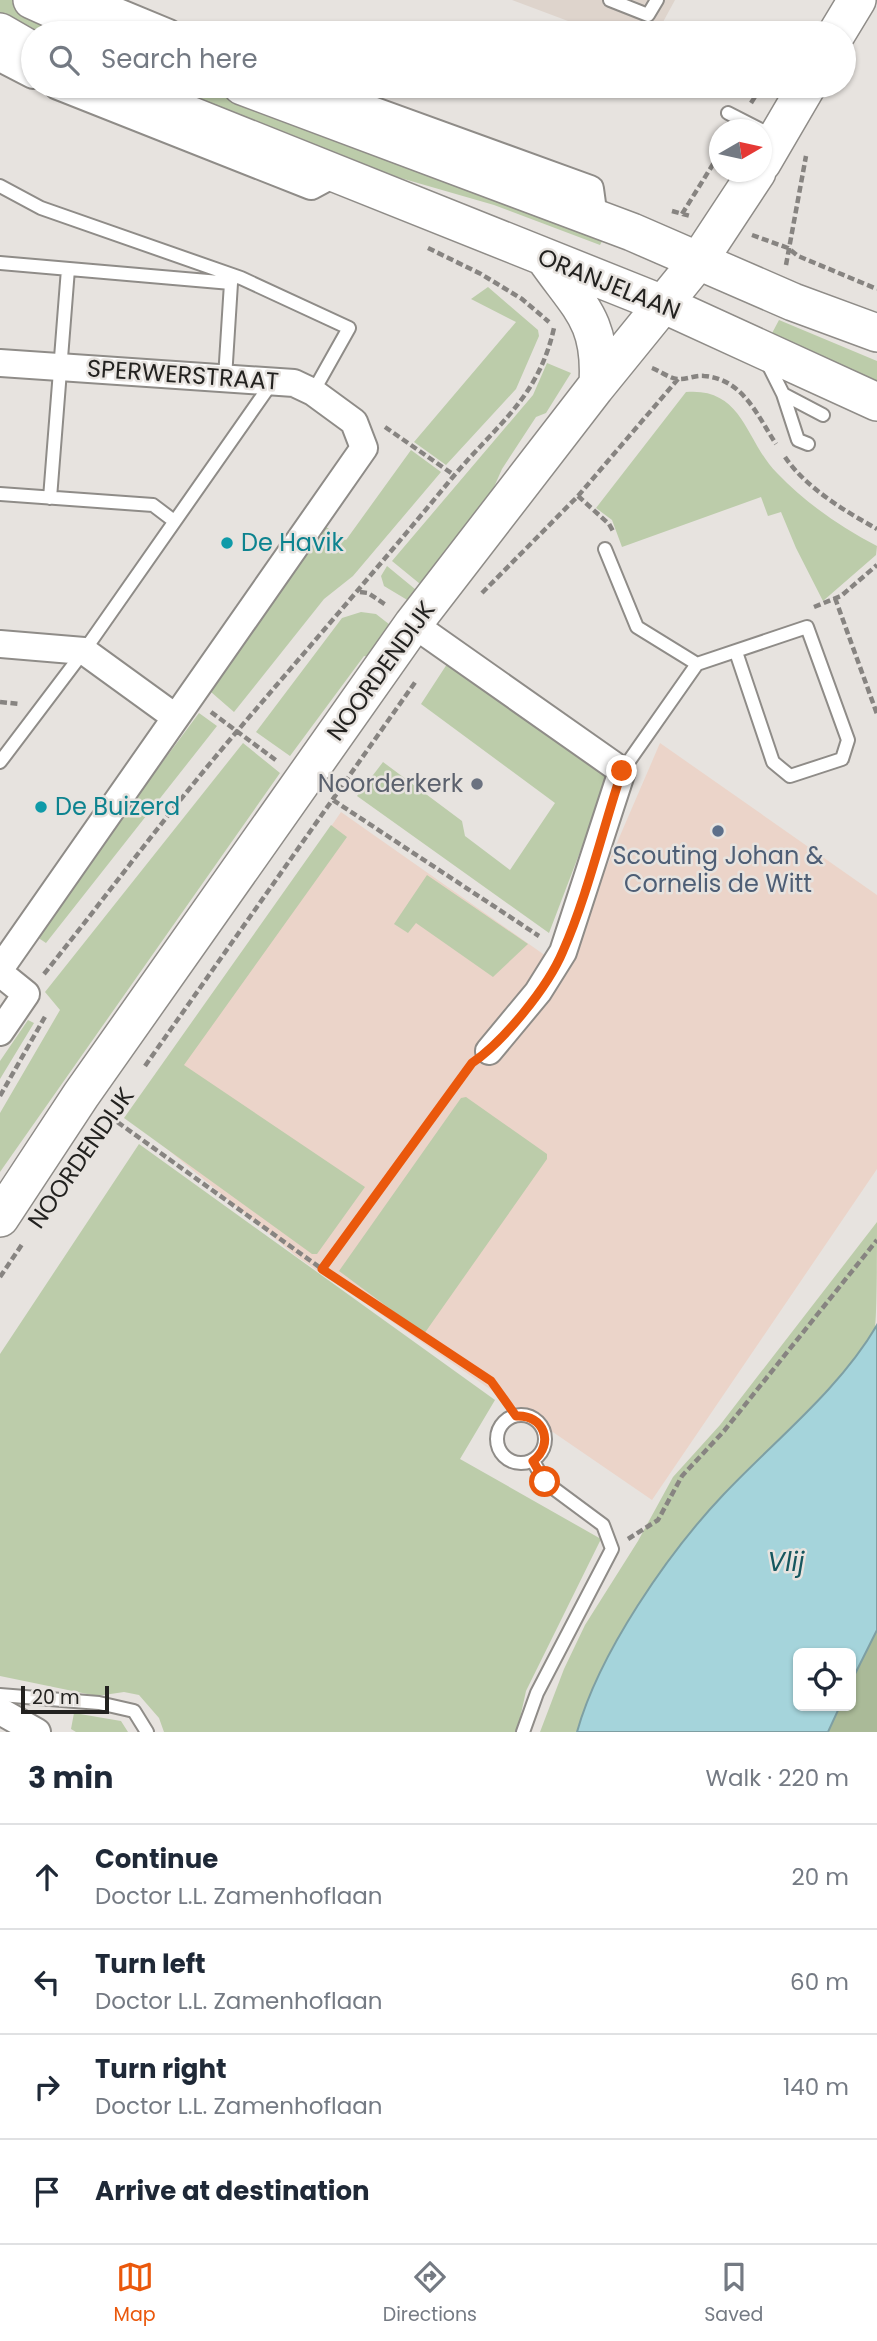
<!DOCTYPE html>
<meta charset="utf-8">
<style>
body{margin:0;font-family:Poppins,sans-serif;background:#f6f6f7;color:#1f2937}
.controls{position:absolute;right:21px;bottom:21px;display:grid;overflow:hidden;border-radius:10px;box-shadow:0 2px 5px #0004}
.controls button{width:63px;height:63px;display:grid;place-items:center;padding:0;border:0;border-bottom:2px solid #e0e1e3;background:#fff;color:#1f2937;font:35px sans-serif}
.compass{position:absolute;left:709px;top:119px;width:63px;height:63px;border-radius:50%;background:#fff;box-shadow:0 2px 5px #0004;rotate:81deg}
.scale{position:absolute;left:21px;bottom:18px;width:88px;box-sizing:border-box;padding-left:7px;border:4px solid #232220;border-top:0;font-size:19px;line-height:24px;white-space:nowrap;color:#232220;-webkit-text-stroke:5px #e7e3df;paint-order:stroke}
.stop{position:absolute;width:21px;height:21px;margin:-16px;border:5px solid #ea580c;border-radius:50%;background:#fff}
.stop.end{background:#ea580c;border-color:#fff;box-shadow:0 2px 7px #0008}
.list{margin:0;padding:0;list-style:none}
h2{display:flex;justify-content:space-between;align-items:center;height:91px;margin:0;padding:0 28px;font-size:30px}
h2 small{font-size:23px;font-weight:400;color:#747a83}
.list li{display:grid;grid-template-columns:46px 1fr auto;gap:21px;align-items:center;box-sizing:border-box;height:105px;padding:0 28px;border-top:2px solid #e0e1e3}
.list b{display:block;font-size:26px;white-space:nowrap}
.list p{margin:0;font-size:23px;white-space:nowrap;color:#747a83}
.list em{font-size:23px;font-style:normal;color:#747a83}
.icon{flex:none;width:38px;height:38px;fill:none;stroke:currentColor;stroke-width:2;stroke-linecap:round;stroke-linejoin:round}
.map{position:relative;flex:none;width:877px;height:1732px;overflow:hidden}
.search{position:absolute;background:#fff;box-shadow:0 2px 5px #0004;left:21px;right:21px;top:21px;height:77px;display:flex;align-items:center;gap:18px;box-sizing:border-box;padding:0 24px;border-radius:38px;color:#747a83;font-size:26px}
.sheet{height:511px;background:#fff}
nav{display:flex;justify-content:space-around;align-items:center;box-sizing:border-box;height:98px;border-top:2px solid #e0e1e3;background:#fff;font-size:19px;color:#747a83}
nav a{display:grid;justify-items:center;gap:4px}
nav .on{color:#ea580c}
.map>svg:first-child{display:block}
.built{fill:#ded4cc}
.education{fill:#ebd4c9}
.green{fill:#bcccaa}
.forest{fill:#aaba98}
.water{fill:#a5d4db;stroke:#7e9fa3;stroke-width:2}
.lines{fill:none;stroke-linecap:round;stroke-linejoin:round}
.lane-casing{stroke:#8f8c88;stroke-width:16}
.street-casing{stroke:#8f8c88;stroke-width:30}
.secondary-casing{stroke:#8f8c88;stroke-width:40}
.path{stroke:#878481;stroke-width:4.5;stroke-dasharray:7 3.5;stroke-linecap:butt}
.lane{stroke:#fff;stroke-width:12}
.street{stroke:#fff;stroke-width:26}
.secondary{stroke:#fff;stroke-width:37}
.route{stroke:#ea580c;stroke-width:9}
.culture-dot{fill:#0f9aa8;stroke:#e7e3df;stroke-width:2.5}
.worship-dot{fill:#6b7280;stroke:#e7e3df;stroke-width:2.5}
.service-dot{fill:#5c6f8a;stroke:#e7e3df;stroke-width:2.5}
.labels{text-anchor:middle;stroke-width:5;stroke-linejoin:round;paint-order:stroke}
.street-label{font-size:24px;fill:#232220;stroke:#e7e3df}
.culture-label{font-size:24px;fill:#0d838f;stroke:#e7e3df;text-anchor:start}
.worship-label{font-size:24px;fill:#5b616d;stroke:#e7e3df;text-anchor:end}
.service-label{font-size:24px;fill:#4e5e75;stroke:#e7e3df}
.water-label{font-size:26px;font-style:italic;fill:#16575f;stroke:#e7e3df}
</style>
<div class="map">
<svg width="877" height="1732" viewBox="0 0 877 1732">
<rect width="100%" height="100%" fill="#e7e3df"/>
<path class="built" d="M512 0H675L657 33H600Z"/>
<path class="education" d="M660 743 877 895V1169L652 1500 296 1256 131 1119 341 812 563 968Z"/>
<path class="green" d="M0 0H15L82 33H33L0 19Z
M144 86H214L605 236 600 245 494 205 345 162Z
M488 287 538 330 539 336 516 389 446 465 414 442 516 322 471 299Z
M779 320 877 361V386L770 337Z
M547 363 571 373 546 413 536 417 502 469 494 487 425 588 392 561 533 395Z
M686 392C744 387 746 443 777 473 806 503 840 527 877 546L876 555 823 601 796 548 781 512 768 516 761 497 622 547 612 520 596 508Z
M411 450 441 472 353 576 324 599 234 712 211 692 326 527 346 540Z
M387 566 421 594 414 604 384 586 381 576Z
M361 612 376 614 394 628 373 658 364 656 290 756 256 732 342 618Z
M449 661 609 776 549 933 357 796 383 762 462 821 465 836 510 870 555 803 421 704Z
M199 713 217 726 46 943 34 935Z
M243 743 280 773 0 1172V1113L60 1010 45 992Z
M331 825 347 837 184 1065 365 1187 317 1254H312L124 1118Z
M427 875 528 944 493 977 416 923 408 933 394 924Z
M28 1020 34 1023 0 1079V1061Z
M466 1097 547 1154V1159L424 1334 339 1271 461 1098Z
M139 1144 495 1400 460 1459 601 1539 526 1691 517 1732H164L159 1718 139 1695 124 1692 97 1696 0 1676V1354Z
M877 1222C877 1243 877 1313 875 1328 859 1363 798 1419 770 1448 694 1524 607 1627 577 1732H540L564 1669 585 1625 638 1541 673 1477 720 1425Z
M74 1713 121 1721 128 1732H76L71 1729Z"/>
<path class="forest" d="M877 1630V1732H828L840 1706H851V1682Z"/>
<path class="water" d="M877 1325V1630L851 1682V1653H798V1706H840L828 1732H577C599 1653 668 1553 724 1494 775 1440 839 1390 877 1325Z"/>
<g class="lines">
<defs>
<path id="lane" d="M610 0 648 15 657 0
M728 113 773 136
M0 186 41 208 241 278 349 328 313 392
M0 263 231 283 225 378
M766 360 783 394 823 415
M783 394 798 440 808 444
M0 494 153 505 174 521
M50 498 68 269
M605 549 637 627 697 664
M0 762 84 651 273 381
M622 771 697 664 807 627 848 740 842 759 790 776 773 762 736 652
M497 1439a24 24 0 1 1 48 0a24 24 0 1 1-48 0Z
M0 1695 99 1703 134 1711 147 1732
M523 1732 537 1693 612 1549 603 1525 545 1482 533 1461"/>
<path id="street" d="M89 0 169 33
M0 58 33 75
M58 86 311 186 337 172
M306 86 590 189 594 218
M0 363 294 383 313 392 354 422 364 448 0 969
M413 624 622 771 563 952 538 992 489 1051
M0 644 84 651 175 717
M0 973 26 994 0 1032
M0 1711 37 1732"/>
<path id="secondary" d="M32 0 105 33
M0 32 33 51
M837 33 857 0
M117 86 665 305 877 402
M242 86 632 232 793 302 877 333
M762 163 807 86
M545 258C579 307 602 320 598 384
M0 1218 81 1095 413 624 595 388 699 260 757 172"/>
</defs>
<use href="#lane" class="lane-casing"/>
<use href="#street" class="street-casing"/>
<use href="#secondary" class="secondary-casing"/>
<path class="path" d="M797 33 805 24
M751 103 762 86
M672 211 690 216
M682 214 720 153
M752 235 788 248 798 256 877 289
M428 248 481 274 522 299 549 322
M786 265 806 156
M652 368C660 371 669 378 677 379 686 380 695 375 704 376 743 379 757 415 776 444
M385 427 454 475
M785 457C806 488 845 511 877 529
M578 496 609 524 613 531
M360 592 368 593 386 605
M482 593 578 496 678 379
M835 598 877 714
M814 607 841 596 877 565
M0 702 20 704
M211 712 277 761
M333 800 539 936
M44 974C109 893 171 808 239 729 310 646 382 563 452 478 496 425 538 399 554 328
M145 1066 416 681
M0 1096 46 1015
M109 1116 322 1269 491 1381 516 1416
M322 1269 469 1066
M0 1277 23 1243
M628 1539 658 1520 682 1476 724 1431 877 1240"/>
<use href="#lane" class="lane"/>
<use href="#street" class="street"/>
<use href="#secondary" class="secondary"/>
</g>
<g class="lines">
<path class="route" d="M545 1482 533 1461C555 1444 544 1414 516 1416L491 1381 322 1269 472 1063C504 1041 548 987 563 951 587 897 603 828 622 771"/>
</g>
<g class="culture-dot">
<circle cx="227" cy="543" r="7"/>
<circle cx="41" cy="807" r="7"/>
</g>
<circle class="worship-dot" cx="477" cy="784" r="7"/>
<circle class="service-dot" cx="718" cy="831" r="7"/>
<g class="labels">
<g class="street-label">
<text transform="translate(609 284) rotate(22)" y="8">ORANJELAAN</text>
<text transform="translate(183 375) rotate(4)" y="8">SPERWERSTRAAT</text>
<text transform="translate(381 671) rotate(-54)" y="8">NOORDENDIJK</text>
<text transform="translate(81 1158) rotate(-55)" y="8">NOORDENDIJK</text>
</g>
<g class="culture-label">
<text x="241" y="551">De Havik</text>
<text x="55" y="815">De Buizerd</text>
</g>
<g class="worship-label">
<text x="463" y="792">Noorderkerk</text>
</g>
<g class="service-label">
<text x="718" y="864">Scouting Johan &amp;<tspan x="718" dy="28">Cornelis de Witt</tspan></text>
</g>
<g class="water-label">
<text x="786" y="1571">Vlij</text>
</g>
</g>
</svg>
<div class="controls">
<button><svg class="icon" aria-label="locate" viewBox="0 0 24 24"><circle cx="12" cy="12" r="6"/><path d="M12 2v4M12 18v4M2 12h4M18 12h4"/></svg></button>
</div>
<svg class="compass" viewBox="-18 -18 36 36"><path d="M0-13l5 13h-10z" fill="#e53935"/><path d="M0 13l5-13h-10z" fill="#747a83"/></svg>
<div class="scale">20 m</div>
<div class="stop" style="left:545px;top:1482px"></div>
<div class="stop end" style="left:622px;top:771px"></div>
<div class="search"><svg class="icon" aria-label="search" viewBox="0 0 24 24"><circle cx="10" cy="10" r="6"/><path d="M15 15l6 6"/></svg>Search here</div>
</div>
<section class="sheet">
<h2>3 min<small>Walk · 220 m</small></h2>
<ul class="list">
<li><svg class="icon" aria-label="ahead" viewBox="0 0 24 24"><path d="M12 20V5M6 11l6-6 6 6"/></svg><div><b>Continue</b><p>Doctor L.L. Zamenhoflaan</p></div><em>20 m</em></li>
<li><svg class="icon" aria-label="left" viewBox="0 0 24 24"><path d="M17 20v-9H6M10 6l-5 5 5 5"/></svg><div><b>Turn left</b><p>Doctor L.L. Zamenhoflaan</p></div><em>60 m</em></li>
<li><svg class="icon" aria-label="right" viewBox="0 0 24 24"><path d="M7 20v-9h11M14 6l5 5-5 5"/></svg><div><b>Turn right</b><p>Doctor L.L. Zamenhoflaan</p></div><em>140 m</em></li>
<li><svg class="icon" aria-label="arrive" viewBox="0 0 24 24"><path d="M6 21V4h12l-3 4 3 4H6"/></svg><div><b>Arrive at destination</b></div></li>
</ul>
</section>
<nav>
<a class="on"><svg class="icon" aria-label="map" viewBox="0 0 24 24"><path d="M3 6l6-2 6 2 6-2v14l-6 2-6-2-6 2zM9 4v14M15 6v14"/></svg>Map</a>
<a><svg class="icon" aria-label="directions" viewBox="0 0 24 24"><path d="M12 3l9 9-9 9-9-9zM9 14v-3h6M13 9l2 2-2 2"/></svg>Directions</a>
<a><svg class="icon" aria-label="saved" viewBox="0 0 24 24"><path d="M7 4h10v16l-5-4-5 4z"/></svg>Saved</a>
</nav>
